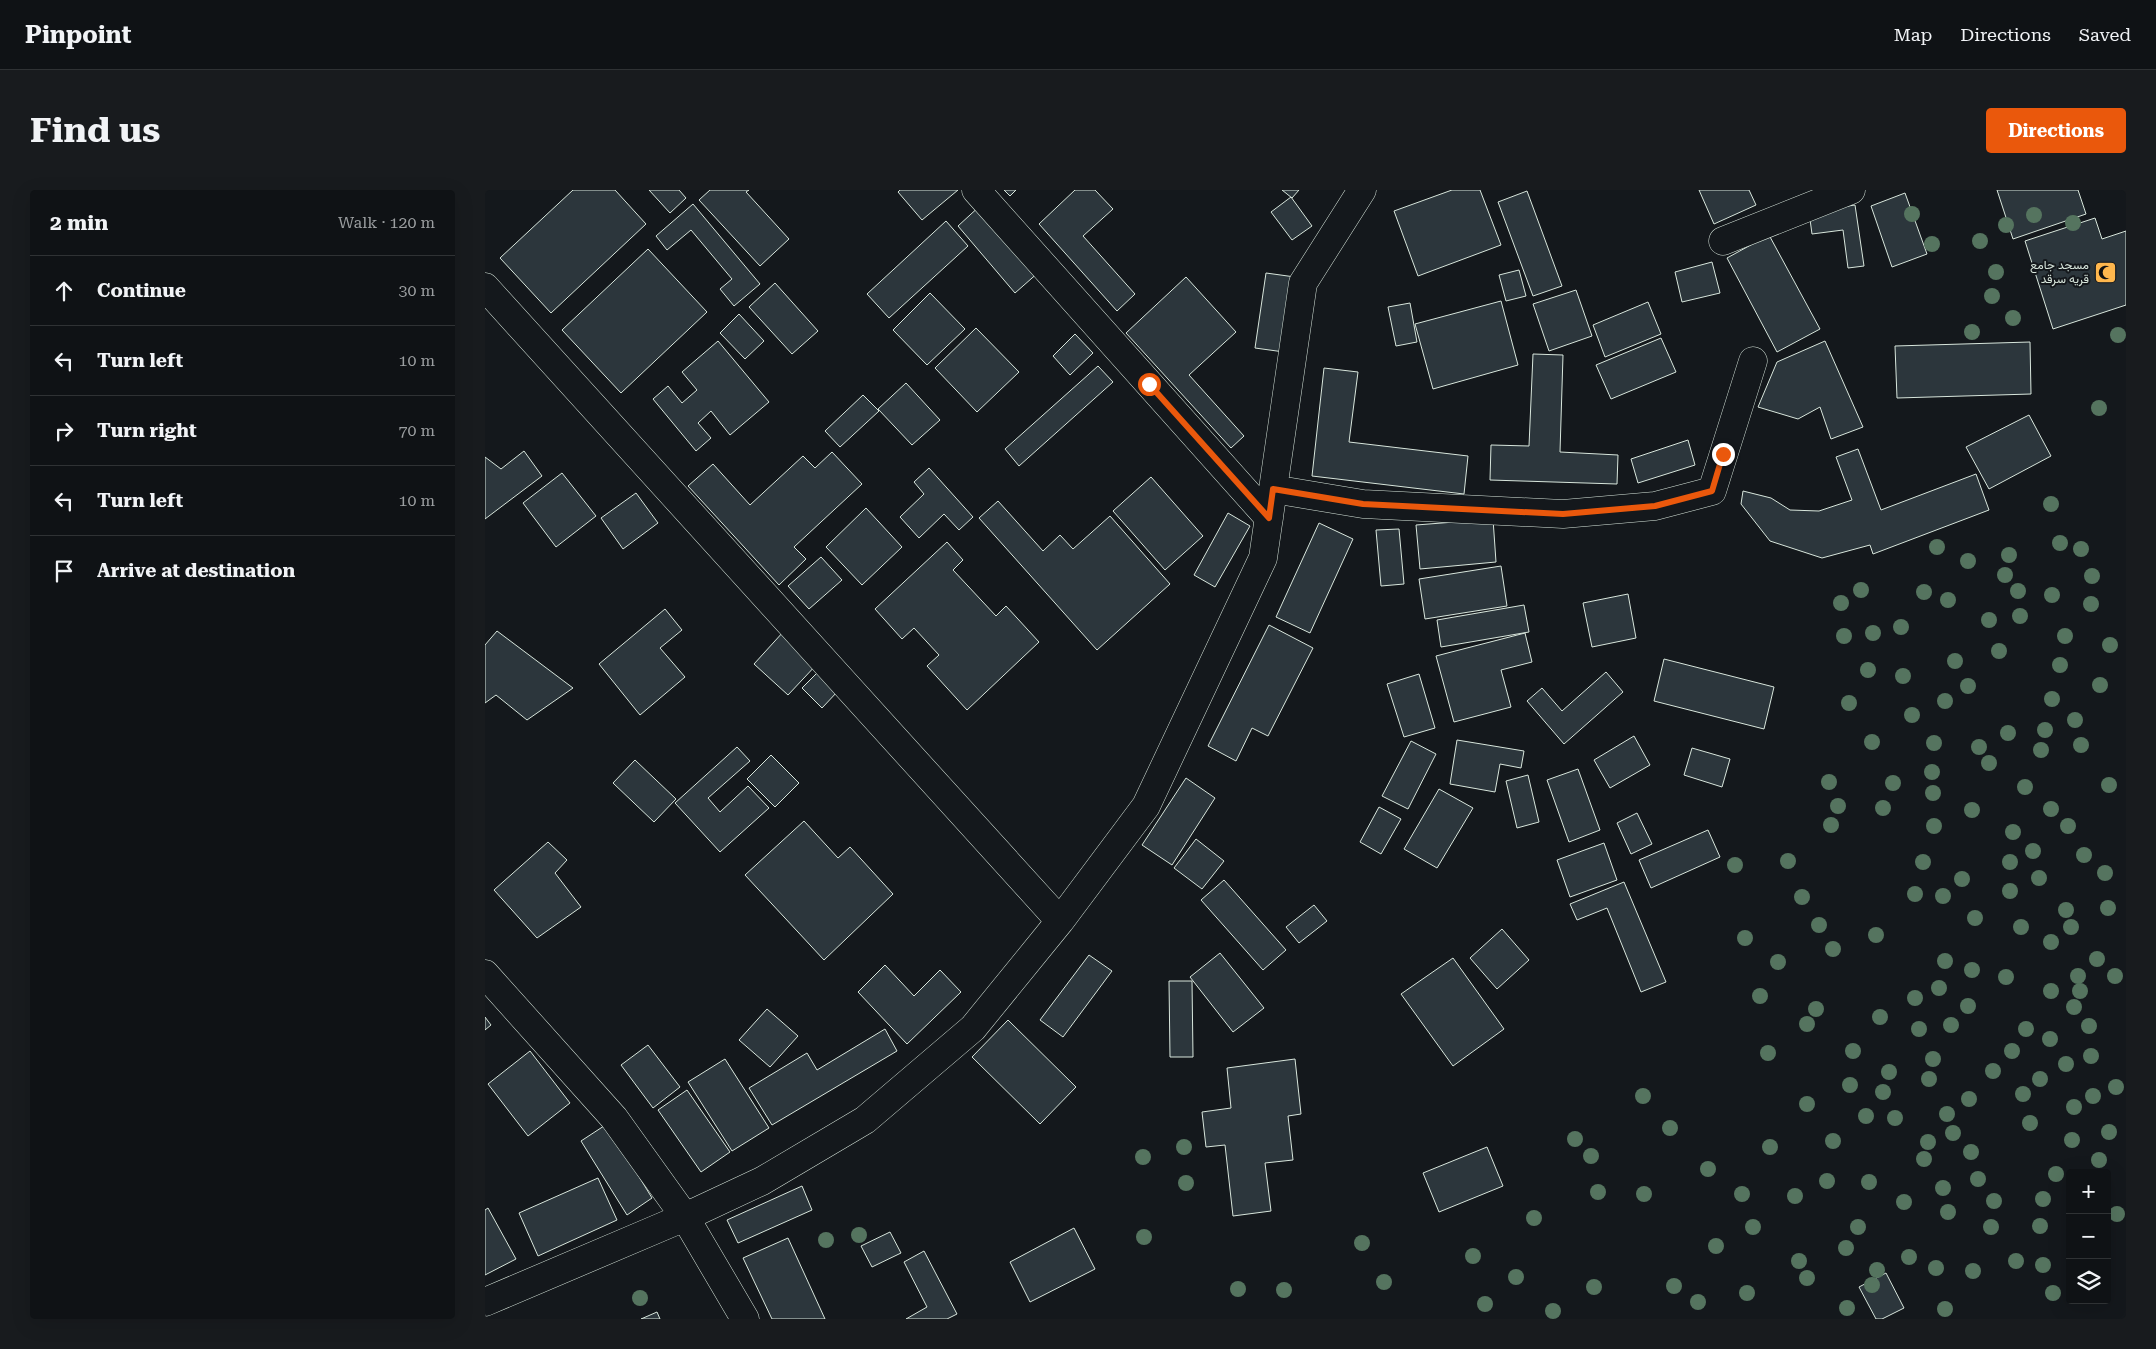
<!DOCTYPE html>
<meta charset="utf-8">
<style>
body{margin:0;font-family:"Roboto Serif",Vazirmatn,serif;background:#181b1e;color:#f1f3f6}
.controls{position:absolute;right:15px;bottom:15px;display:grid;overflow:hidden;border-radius:5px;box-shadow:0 5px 20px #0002}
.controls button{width:45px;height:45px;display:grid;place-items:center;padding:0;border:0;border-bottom:1px solid #2f3234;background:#0f1215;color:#f1f3f6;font:25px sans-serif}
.stop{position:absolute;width:15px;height:15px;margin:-11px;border:4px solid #ea580c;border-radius:50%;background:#fff}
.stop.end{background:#ea580c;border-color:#fff;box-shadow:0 1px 5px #0008}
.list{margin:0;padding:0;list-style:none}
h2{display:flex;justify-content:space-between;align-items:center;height:65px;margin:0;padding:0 20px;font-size:21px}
h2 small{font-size:16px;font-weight:400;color:#9b9ea0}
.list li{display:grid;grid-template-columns:32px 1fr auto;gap:15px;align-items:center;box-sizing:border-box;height:70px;padding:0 20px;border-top:1px solid #2f3234}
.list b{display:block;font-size:19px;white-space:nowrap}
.list em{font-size:16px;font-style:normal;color:#9b9ea0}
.icon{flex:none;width:28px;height:28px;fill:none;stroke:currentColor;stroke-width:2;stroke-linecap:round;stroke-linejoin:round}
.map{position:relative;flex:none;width:1641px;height:1129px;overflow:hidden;border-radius:5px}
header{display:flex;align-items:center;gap:30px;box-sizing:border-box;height:70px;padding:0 25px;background:#0f1215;border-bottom:1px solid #2f3234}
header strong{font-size:24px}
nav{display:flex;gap:28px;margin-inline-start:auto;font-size:18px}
.intro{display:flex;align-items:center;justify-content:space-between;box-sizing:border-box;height:120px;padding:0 30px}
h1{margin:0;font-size:35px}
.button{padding:12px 22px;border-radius:5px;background:#ea580c;color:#fff;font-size:18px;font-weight:700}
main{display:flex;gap:30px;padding:0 30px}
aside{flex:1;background:#0f1215;border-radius:5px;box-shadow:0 5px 20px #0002}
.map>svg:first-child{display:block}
.building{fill:#2c363c;stroke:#d8e6dc}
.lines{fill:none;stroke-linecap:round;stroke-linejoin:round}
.minor-casing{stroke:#d8e6dc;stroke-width:29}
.minor{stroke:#14181c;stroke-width:28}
.tree{fill:#55745f}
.route{stroke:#ea580c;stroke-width:6}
.labels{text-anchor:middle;stroke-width:4;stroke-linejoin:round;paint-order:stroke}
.poi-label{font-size:12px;fill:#d8e6dc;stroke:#14181c;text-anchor:end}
</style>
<header>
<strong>Pinpoint</strong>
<nav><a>Map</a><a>Directions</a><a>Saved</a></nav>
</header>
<div class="intro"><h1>Find us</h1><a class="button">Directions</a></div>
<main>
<aside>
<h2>2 min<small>Walk · 120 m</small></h2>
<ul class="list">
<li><svg class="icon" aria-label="ahead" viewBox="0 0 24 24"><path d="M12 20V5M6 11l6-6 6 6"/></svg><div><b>Continue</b></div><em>30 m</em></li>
<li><svg class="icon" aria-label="left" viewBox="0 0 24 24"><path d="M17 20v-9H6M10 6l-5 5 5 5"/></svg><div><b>Turn left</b></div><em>10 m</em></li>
<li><svg class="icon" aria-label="right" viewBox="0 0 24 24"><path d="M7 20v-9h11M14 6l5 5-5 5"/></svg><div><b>Turn right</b></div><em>70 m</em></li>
<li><svg class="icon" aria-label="left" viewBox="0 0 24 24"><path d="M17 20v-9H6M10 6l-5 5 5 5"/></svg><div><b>Turn left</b></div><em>10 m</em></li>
<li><svg class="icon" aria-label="arrive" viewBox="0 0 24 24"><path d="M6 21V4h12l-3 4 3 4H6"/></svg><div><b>Arrive at destination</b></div></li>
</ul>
</aside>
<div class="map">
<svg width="1641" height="1129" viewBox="0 0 1641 1129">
<rect width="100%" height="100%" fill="#14181c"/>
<path class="building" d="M88 0H130L161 34 66 123 15 68Z
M164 0H194L201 8 185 23Z
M225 0H264L261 2 304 49 275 76 214 10Z
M415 0H473L437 30 413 2Z
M519 0H531L525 6Z
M590 0H610L628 19 598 46 650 104 632 121 554 34Z
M797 0H814L807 8Z
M967 0H995L1016 55 933 86 909 21Z
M1214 0H1264L1271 15 1229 34Z
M1512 0H1593L1601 24 1528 49Z
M1042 1 1077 96 1048 106 1013 12Z
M1420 3 1442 64 1407 77 1386 16Z
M806 7 827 36 807 50 786 22Z
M208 14 275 94 249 116 235 99 247 89 206 40 182 60 171 46Z
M497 14 555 81 530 103 473 36Z
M1370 15 1379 76 1363 78 1358 40 1327 44 1324 22Z
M1610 28 1617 49 1641 41V115L1568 139 1540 51Z
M461 31 483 56 404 128 382 104Z
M1284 45 1335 139 1292 162 1242 68Z
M163 59 222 122 136 203 77 140Z
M1227 72 1235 103 1197 112 1190 82Z
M1034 80 1041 106 1021 111 1014 85Z
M781 83 810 87 799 162 770 158Z
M701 87 751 142 704 185 759 246 746 258 641 143Z
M290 93 333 141 307 164 264 117Z
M1091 100 1107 146 1064 161 1048 114Z
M445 103 480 139 442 175 408 140Z
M1016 111 1033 175 948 199 930 134Z
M1163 112 1176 144 1120 167 1108 135Z
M925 113 932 152 911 156 903 117Z
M254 124 279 151 260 169 235 143Z
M491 138 534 182 492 222 450 178Z
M590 144 608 163 585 185 568 166Z
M1176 148 1191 182 1126 209 1111 175Z
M233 151 284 212 245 245 226 221 213 233 226 248 211 261 168 209 183 196 197 213 212 200 197 182Z
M1340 151 1378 237 1346 249 1335 217 1313 229 1273 217 1292 172Z
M1545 152 1546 204 1412 208 1410 156Z
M1048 164 1078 165 1075 262 1133 265 1132 294 1005 290 1006 255 1044 256Z
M613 176 628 192 534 276 520 259Z
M839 178 873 182 864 252 983 266 979 304 827 286Z
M421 193 455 230 427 255 393 219Z
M378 205 394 221 355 257 340 241Z
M1544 225 1566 266 1504 299 1481 257Z
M1203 250 1210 275 1153 293 1146 269Z
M1373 259 1396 320 1491 284 1504 320 1388 364 1385 355 1337 368 1285 351 1256 314 1258 301 1286 308 1305 320 1334 321 1367 310 1351 267Z
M39 261 57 286 0 329V267L16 279Z
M347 262 377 294 309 357 321 369 294 395 203 296 228 274 265 315 318 266 330 278Z
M444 278 488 327 474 340 459 324 434 348 415 327 439 304 429 292Z
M77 283 111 326 71 357 38 313Z
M666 287 718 346 680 380 628 321Z
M151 303 173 333 138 359 116 328Z
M513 311 558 361 575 345 588 359 625 326 685 394 612 460 494 328Z
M381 318 417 357 377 395 341 357Z
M743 323 765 336 730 397 709 385Z
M1008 329 1011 372 935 379 931 335Z
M834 333 868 349 825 443 791 427Z
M914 339 919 394 896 396 891 340Z
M462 352 478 370 468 380 511 426 521 416 554 452 482 520 442 476 454 465 429 438 417 449 390 419Z
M336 367 357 390 324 419 303 396Z
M1016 376 1022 416 940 429 934 389Z
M1143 404 1151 448 1107 457 1098 413Z
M1039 415 1044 442 956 457 952 430Z
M180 419 197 440 175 458 200 487 155 525 114 474Z
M784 435 828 458 783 546 767 538 751 571 723 556Z
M12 441 88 498 42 530 11 505 0 513V455Z
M299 441 333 473 303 505 269 474Z
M1040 443 1047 472 1016 480 1026 517 969 532 951 466Z
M1179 469 1289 497 1279 539 1169 511Z
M333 482 353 501 337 518 317 498Z
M1121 482 1138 502 1079 554 1042 511 1057 498 1077 521Z
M934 484 950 538 919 547 902 494Z
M1149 546 1165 575 1125 598 1109 570Z
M972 550 1039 561 1036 578 1015 574 1010 602 965 594Z
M926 551 951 564 923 619 897 606Z
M252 557 265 571 223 608 235 622 263 596 284 618 235 662 190 613Z
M1207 558 1245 569 1237 597 1199 585Z
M286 565 314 593 290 617 262 589Z
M150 570 191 609 169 632 128 593Z
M1093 579 1115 640 1084 652 1062 590Z
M1043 585 1054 632 1032 638 1021 591Z
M701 588 730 608 687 675 657 655Z
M954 599 988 618 952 678 919 659Z
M894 617 916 629 896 664 875 652Z
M1152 623 1167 654 1146 664 1132 633Z
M319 631 353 668 365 657 408 704 339 770 260 685Z
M1223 640 1235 667 1166 698 1154 670Z
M711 649 739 671 717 699 689 678Z
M63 652 82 670 70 683 96 717 52 748 9 700Z
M1119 653 1132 690 1085 707 1072 670Z
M739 690 801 760 778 780 716 710Z
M1139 692 1181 792 1156 802 1122 718 1092 730 1085 714Z
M829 715 842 731 814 753 801 737Z
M1017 739 1044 770 1012 799 985 768Z
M735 763 779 818 748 842 705 787Z
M604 765 627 781 578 847 555 830Z
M968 768 1019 839 968 876 916 804Z
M400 775 429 806 455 780 476 802 422 854 373 802Z
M684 791H707L708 867H685Z
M282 819 313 846 285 877 254 850Z
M0 827 6 835 0 840Z
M523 830 591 897 555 934 487 867Z
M400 839 412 861 287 935 264 898 322 863 332 880Z
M163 855 195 897 168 918 136 875Z
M45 861 85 913 43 946 3 894Z
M240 869 284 938 247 961 203 892Z
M810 869 816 924 803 926 808 970 780 973 786 1021 748 1026 740 955 721 957 717 922 746 918 742 878Z
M202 900 245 962 216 982 173 920Z
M122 934 167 1008 142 1025 96 951Z
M1002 957 1018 996 954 1022 938 983Z
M113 988 132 1030 53 1066 34 1023Z
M317 996 327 1020 253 1053 242 1030Z
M3 1018 31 1069 0 1085V1020Z
M589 1038 610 1079 545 1112 525 1072Z
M405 1042 416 1063 387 1077 376 1056Z
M303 1048 340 1129H287L258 1068Z
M439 1061 472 1124 462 1129H421L442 1117 419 1072Z
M1401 1083 1419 1118 1397 1129H1391L1374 1097Z
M172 1122 175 1129H156Z"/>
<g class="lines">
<defs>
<path id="minor" d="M491 0 784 328
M1238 51 1366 0
M0 97 575 731
M788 299 878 314 1078 324 1170 316 1227 301 1268 171
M0 784 129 928 200 1027 260 1129
M0 1112 200 1027 277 991 380 930 488 838 575 731 661 616 778 368 818 93 877 0"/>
</defs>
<use href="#minor" class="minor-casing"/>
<use href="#minor" class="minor"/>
</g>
<g class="tree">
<circle cx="1427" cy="24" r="8"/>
<circle cx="1549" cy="25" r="8"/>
<circle cx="1588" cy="33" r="8"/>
<circle cx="1521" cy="35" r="8"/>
<circle cx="1495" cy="51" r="8"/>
<circle cx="1447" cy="54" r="8"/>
<circle cx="1511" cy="82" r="8"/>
<circle cx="1507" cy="106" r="8"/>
<circle cx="1528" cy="128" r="8"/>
<circle cx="1487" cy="142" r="8"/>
<circle cx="1633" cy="145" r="8"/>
<circle cx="1614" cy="218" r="8"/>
<circle cx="1566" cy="314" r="8"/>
<circle cx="1575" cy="353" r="8"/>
<circle cx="1452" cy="357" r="8"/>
<circle cx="1596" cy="359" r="8"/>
<circle cx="1524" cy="365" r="8"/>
<circle cx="1483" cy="371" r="8"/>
<circle cx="1520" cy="385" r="8"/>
<circle cx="1607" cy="386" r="8"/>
<circle cx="1376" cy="400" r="8"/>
<circle cx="1533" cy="401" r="8"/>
<circle cx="1439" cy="402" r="8"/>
<circle cx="1567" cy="405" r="8"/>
<circle cx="1463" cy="410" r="8"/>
<circle cx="1356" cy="413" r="8"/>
<circle cx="1606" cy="414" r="8"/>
<circle cx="1535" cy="426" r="8"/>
<circle cx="1504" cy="430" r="8"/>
<circle cx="1416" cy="437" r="8"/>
<circle cx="1388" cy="443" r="8"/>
<circle cx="1359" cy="446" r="8"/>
<circle cx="1580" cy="446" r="8"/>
<circle cx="1625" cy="455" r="8"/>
<circle cx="1514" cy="461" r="8"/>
<circle cx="1470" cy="471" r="8"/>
<circle cx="1575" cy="475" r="8"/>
<circle cx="1383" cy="480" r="8"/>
<circle cx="1418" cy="486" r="8"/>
<circle cx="1615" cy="495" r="8"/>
<circle cx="1483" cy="496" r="8"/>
<circle cx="1567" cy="509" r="8"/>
<circle cx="1460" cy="511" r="8"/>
<circle cx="1364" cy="513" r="8"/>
<circle cx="1427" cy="525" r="8"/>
<circle cx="1590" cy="530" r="8"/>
<circle cx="1560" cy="540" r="8"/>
<circle cx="1523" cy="543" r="8"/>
<circle cx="1387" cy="552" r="8"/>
<circle cx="1449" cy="553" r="8"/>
<circle cx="1596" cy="555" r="8"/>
<circle cx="1494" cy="557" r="8"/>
<circle cx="1556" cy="560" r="8"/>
<circle cx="1504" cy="573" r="8"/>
<circle cx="1447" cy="582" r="8"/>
<circle cx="1344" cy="592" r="8"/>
<circle cx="1408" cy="593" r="8"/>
<circle cx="1624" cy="595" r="8"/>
<circle cx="1540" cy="597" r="8"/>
<circle cx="1448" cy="603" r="8"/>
<circle cx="1353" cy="616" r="8"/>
<circle cx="1398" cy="618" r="8"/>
<circle cx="1566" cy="619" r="8"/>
<circle cx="1487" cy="620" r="8"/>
<circle cx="1346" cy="635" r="8"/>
<circle cx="1449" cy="636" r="8"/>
<circle cx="1583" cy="636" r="8"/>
<circle cx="1528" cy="642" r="8"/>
<circle cx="1548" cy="661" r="8"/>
<circle cx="1599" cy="665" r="8"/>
<circle cx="1303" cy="671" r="8"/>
<circle cx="1438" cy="672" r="8"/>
<circle cx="1525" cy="672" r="8"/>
<circle cx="1250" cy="675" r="8"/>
<circle cx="1620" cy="683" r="8"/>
<circle cx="1554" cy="688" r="8"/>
<circle cx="1477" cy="689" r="8"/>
<circle cx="1525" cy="701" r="8"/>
<circle cx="1430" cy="704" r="8"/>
<circle cx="1458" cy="706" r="8"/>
<circle cx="1317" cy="707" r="8"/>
<circle cx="1623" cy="718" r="8"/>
<circle cx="1581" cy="720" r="8"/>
<circle cx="1490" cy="728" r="8"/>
<circle cx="1334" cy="735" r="8"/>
<circle cx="1536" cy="737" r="8"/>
<circle cx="1586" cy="737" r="8"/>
<circle cx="1391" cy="745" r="8"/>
<circle cx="1260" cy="748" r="8"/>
<circle cx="1566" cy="752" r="8"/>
<circle cx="1348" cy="759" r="8"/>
<circle cx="1612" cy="769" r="8"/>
<circle cx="1460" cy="771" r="8"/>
<circle cx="1293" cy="772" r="8"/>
<circle cx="1487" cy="780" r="8"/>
<circle cx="1593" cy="786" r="8"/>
<circle cx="1630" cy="786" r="8"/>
<circle cx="1521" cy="787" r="8"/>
<circle cx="1454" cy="798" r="8"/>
<circle cx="1566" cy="801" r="8"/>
<circle cx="1595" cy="801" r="8"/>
<circle cx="1275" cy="806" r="8"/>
<circle cx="1430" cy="808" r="8"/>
<circle cx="1483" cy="816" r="8"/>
<circle cx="1589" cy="817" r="8"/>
<circle cx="1331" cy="819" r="8"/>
<circle cx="1395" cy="827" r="8"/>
<circle cx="1322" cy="834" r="8"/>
<circle cx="1466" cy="835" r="8"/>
<circle cx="1604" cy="836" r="8"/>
<circle cx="1434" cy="839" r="8"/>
<circle cx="1541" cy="839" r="8"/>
<circle cx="1565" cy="849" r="8"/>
<circle cx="1368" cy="861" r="8"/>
<circle cx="1527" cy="861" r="8"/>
<circle cx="1283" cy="863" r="8"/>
<circle cx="1606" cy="866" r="8"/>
<circle cx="1448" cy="869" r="8"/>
<circle cx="1581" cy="874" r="8"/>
<circle cx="1508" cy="881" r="8"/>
<circle cx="1404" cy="882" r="8"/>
<circle cx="1444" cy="889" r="8"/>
<circle cx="1555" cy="889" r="8"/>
<circle cx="1365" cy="895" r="8"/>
<circle cx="1631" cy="897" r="8"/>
<circle cx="1398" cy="902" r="8"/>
<circle cx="1538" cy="904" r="8"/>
<circle cx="1158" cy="906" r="8"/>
<circle cx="1608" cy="906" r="8"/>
<circle cx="1484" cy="909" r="8"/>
<circle cx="1322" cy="914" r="8"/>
<circle cx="1589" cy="917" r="8"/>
<circle cx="1462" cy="924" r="8"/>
<circle cx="1381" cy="926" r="8"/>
<circle cx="1410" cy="928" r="8"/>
<circle cx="1545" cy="933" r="8"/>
<circle cx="1185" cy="938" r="8"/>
<circle cx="1624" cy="942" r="8"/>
<circle cx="1468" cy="943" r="8"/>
<circle cx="1090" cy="949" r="8"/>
<circle cx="1587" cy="950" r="8"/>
<circle cx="1348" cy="951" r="8"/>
<circle cx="1443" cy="952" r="8"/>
<circle cx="699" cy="957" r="8"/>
<circle cx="1285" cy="957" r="8"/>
<circle cx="1486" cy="962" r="8"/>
<circle cx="1106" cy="966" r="8"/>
<circle cx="658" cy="967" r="8"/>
<circle cx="1439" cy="969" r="8"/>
<circle cx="1614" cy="970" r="8"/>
<circle cx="1223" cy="979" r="8"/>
<circle cx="1571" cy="984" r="8"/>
<circle cx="1493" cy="989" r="8"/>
<circle cx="1342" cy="991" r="8"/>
<circle cx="1384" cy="992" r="8"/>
<circle cx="701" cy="993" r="8"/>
<circle cx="1458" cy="998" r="8"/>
<circle cx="1113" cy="1002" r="8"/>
<circle cx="1159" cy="1004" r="8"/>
<circle cx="1257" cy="1004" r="8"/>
<circle cx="1310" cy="1006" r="8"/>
<circle cx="1558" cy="1009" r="8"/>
<circle cx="1509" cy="1011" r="8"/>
<circle cx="1419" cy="1012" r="8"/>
<circle cx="1463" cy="1022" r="8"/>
<circle cx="1632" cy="1024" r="8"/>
<circle cx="1049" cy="1028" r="8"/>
<circle cx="1555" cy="1036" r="8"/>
<circle cx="1268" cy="1037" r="8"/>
<circle cx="1373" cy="1037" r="8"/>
<circle cx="1506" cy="1037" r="8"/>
<circle cx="374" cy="1045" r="8"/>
<circle cx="659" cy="1047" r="8"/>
<circle cx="341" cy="1050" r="8"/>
<circle cx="877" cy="1053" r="8"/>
<circle cx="1231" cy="1056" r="8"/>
<circle cx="1361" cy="1058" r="8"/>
<circle cx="988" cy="1066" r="8"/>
<circle cx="1424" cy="1067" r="8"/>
<circle cx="1314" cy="1071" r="8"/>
<circle cx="1531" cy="1071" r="8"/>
<circle cx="1558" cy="1075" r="8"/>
<circle cx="1451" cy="1078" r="8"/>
<circle cx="1392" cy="1080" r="8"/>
<circle cx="1488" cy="1081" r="8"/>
<circle cx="1031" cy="1087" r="8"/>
<circle cx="1322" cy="1088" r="8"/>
<circle cx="899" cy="1092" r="8"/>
<circle cx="1387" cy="1095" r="8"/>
<circle cx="1189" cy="1096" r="8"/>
<circle cx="1109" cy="1097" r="8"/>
<circle cx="753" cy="1099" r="8"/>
<circle cx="799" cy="1100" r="8"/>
<circle cx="1262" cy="1103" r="8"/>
<circle cx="1568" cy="1103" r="8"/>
<circle cx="155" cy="1108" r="8"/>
<circle cx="1213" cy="1112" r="8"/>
<circle cx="1000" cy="1114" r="8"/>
<circle cx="1362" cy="1118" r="8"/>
<circle cx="1460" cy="1119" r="8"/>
<circle cx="1068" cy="1121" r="8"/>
</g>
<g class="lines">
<path class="route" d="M664 194 784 328 788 299 878 314 1078 324 1170 316 1227 301 1238 264"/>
</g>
<defs>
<symbol id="mosque-square" viewBox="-11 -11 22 22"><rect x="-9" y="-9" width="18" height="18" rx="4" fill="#ffb74d" stroke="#14181c"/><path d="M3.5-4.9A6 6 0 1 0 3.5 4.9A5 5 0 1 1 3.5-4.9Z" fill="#111"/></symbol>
</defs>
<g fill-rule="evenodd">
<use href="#mosque-square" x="1608" y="70" width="25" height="25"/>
</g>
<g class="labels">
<g class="poi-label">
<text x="1604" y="79">مسجد جامع<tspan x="1604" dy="14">قریه سرقد</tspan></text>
</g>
</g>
</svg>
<div class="controls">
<button>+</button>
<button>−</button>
<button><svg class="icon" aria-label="layers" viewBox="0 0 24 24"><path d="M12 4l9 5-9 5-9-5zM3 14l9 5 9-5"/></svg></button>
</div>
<div class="stop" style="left:664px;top:194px"></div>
<div class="stop end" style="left:1238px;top:264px"></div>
</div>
</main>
